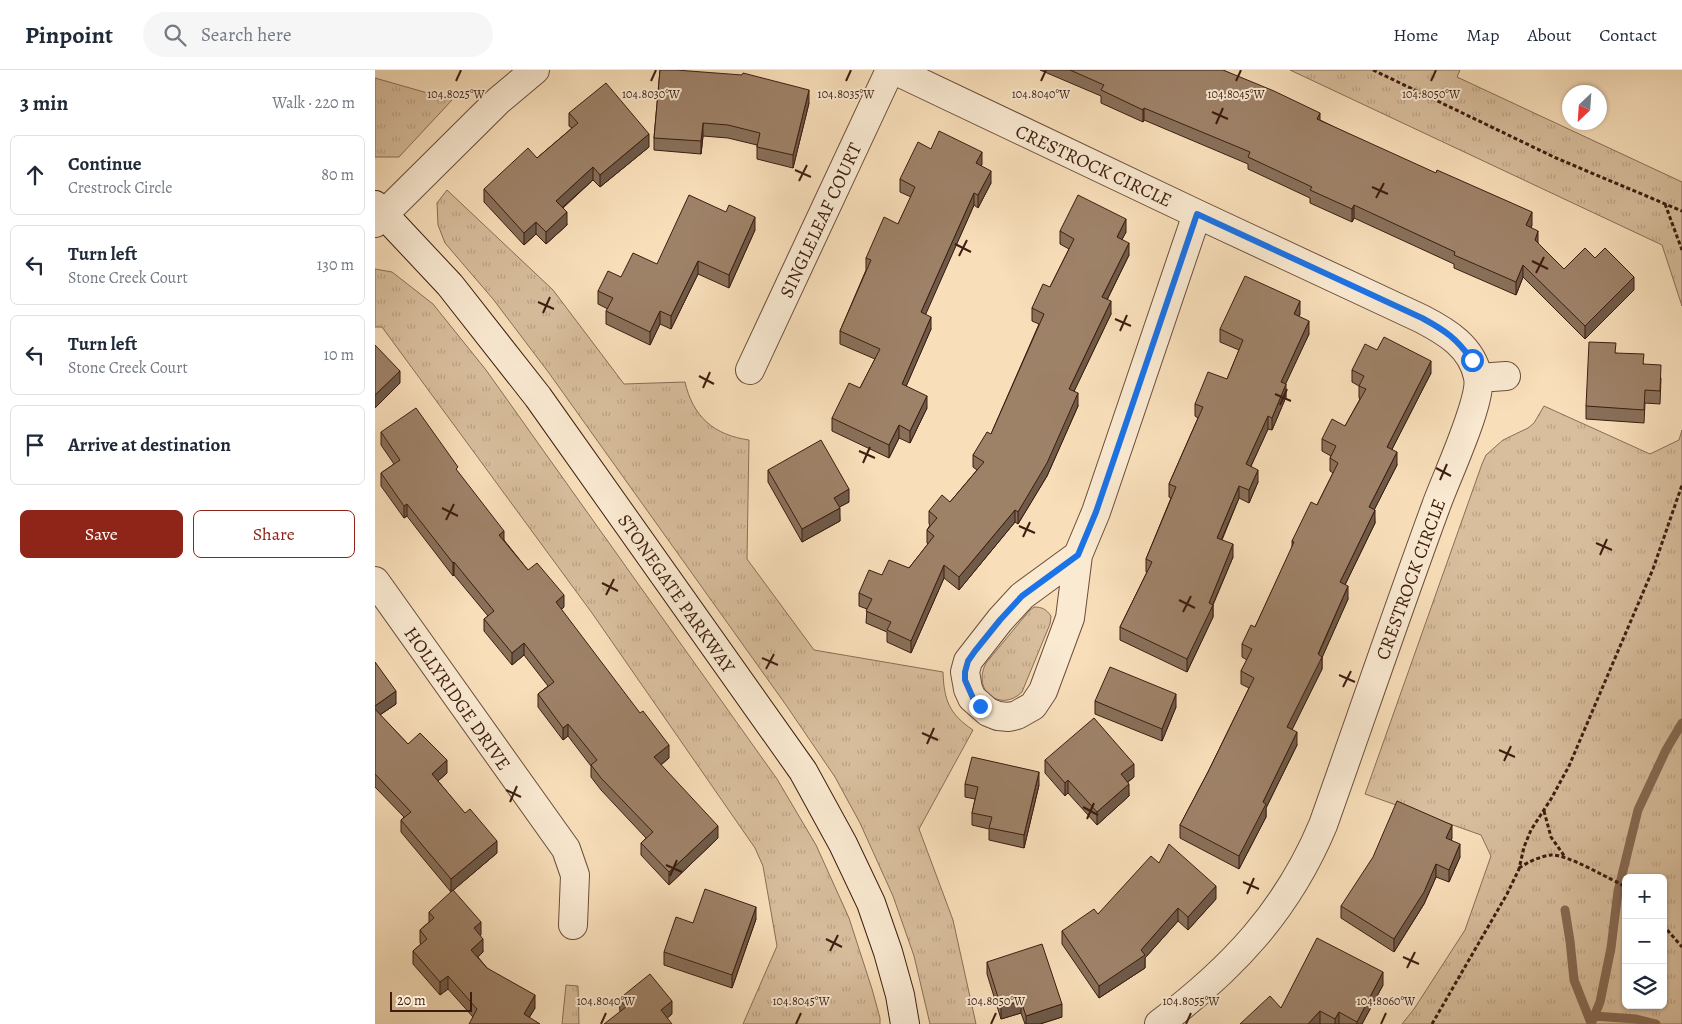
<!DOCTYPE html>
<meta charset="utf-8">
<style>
body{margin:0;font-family:Alegreya,serif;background:#f6f6f7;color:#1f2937}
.controls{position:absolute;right:15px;bottom:15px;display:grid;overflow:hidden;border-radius:8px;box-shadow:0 1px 4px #0004}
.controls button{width:45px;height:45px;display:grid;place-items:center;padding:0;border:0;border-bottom:1px solid #e0e1e3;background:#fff;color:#1f2937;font:25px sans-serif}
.compass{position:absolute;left:1187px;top:15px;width:45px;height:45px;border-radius:50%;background:#fff;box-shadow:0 1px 4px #0004;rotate:205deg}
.scale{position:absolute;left:15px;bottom:12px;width:82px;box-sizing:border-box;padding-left:5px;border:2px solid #3d1d10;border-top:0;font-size:14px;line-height:18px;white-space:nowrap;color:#3d1d10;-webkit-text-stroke:4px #faead2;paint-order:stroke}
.stop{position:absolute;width:15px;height:15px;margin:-11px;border:4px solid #1a73e8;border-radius:50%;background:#fff}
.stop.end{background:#1a73e8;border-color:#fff;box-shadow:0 1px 5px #0008}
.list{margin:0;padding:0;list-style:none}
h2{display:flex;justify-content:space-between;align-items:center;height:65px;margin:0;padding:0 20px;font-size:21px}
h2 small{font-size:16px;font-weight:400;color:#747a83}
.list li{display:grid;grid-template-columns:32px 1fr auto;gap:15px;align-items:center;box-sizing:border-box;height:80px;margin:0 10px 10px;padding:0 10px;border:1px solid #e0e1e3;border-radius:8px}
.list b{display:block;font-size:19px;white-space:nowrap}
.list p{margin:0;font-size:16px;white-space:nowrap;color:#747a83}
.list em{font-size:16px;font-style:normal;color:#747a83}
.actions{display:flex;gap:10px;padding:15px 20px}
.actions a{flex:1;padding:11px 0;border:1px solid #8f2418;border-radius:8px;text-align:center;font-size:18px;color:#8f2418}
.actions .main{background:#8f2418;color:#fff}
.icon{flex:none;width:28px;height:28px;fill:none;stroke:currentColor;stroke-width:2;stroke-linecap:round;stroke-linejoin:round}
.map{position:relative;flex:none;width:1307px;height:954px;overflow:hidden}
header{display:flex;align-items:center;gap:30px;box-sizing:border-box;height:70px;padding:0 25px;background:#fff;border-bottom:1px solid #e0e1e3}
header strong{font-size:24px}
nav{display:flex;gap:28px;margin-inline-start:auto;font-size:18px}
.search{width:350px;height:45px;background:#f6f6f7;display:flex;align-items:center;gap:12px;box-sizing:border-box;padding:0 18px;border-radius:28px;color:#747a83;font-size:19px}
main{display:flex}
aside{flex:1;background:#fff}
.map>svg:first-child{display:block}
.grass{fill:url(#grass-tufts);stroke:#8a6e56;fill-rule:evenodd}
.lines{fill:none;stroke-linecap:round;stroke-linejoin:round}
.stream{stroke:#876a53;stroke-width:9}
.street-casing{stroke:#6c4e3a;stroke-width:30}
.secondary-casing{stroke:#3d1d10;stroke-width:30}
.path{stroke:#3d1d10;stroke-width:3;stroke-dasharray:4 2.5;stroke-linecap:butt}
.street{stroke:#faead2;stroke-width:28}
.secondary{stroke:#faead2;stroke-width:28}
.wall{fill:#887059;stroke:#3d1d10}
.shaded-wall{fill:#6f5b49;stroke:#3d1d10}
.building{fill:#9e8268;stroke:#3d1d10}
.route{stroke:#1a73e8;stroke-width:6}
.ticks{fill:none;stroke:#3d1d10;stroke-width:2}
.labels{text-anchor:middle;stroke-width:4;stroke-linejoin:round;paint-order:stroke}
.street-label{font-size:19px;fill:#3d1d10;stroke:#faead2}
.ticks-label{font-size:12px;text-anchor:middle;fill:#3d1d10;stroke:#faead2;stroke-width:4;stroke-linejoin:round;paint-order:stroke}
</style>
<header>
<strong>Pinpoint</strong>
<div class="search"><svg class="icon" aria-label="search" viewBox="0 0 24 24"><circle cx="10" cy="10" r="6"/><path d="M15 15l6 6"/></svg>Search here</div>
<nav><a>Home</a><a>Map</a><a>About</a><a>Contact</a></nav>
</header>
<main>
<aside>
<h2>3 min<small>Walk · 220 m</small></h2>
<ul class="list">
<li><svg class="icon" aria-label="ahead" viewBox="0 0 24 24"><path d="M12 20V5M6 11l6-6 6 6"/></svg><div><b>Continue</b><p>Crestrock Circle</p></div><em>80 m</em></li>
<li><svg class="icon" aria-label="left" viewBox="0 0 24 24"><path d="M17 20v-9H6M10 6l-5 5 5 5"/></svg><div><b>Turn left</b><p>Stone Creek Court</p></div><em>130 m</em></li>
<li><svg class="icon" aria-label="left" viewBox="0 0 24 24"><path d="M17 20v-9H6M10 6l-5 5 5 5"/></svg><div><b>Turn left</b><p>Stone Creek Court</p></div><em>10 m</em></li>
<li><svg class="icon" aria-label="arrive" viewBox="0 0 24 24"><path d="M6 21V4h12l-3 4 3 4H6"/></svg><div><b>Arrive at destination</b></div></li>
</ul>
<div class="actions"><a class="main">Save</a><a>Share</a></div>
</aside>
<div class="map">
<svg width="1307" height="954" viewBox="0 0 1307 954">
<defs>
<pattern id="grass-tufts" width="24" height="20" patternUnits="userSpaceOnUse" patternTransform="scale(1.25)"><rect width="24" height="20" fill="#d8be9d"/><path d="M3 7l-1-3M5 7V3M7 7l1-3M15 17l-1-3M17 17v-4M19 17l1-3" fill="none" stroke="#baa386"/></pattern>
</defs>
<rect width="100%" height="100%" fill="#f8dfba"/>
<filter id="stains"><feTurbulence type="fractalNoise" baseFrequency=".004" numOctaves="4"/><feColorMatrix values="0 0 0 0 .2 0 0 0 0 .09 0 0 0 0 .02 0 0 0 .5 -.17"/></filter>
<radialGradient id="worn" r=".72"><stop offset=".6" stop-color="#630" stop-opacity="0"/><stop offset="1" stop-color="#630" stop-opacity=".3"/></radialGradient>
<path class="grass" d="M915 0H1085L1082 7 1307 112V236L1287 175Z
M0 8 77 30 24 87H0Z
M72 120 178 220 249 314 310 312C318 347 339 365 374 370L372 489 439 580 568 602C569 630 574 644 598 660L544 759 578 850 601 954H555L539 886 518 826 485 753 460 707 411 635 174 303 118 229 70 173 63 155 62 133Z
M0 199 17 202 58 234 111 300 402 709 441 775 474 848 497 919 505 948V954H368L402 876 388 796 380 778 217 543 7 257H0Z
M1169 336 1275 384 1304 370 1307 360V954H1027L1039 939 1090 860 1116 786 1106 765 990 724 1107 394 1111 385 1128 370 1153 358 1159 353ZM1251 808H1288V935H1251Z
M659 537C667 537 671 539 676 546L675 554 647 622C626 643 596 621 611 593L654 541Z
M191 915 203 916 204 954H187Z"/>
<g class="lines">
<path class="stream" d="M1190 840 1195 871 1199 910 1216 953
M1219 946 1261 949 1281 954
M1216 954 1225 932 1236 878 1243 821 1263 740 1291 680 1307 653"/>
<defs>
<path id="street" d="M519 0 822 144 1047 249C1072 262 1097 277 1103 307 1108 330 1070 410 1061 436 1022 542 986 648 948 755 912 841 857 899 784 954
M0 153 123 31 160 0
M375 300 515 0
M1103 308 1131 306
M703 485 647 526 625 550 593 591 590 602 593 619 597 628 613 642 623 646 634 647 642 645 658 636 668 621 695 548 703 485 721 442 822 144
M0 511 191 779 200 805 198 855"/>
<path id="secondary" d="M0 135 75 215 163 327 428 701 468 774 496 833 513 882 525 925 530 954"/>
</defs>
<use href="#street" class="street-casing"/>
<use href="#secondary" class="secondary-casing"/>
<path class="path" d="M998 0 1181 88 1307 141
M1290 134 1307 180
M1169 741 1176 767 1190 787
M1144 798C1153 792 1166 786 1176 785 1194 785 1228 806 1244 813L1251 818
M1288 855 1307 877
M1057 954 1132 824 1144 799 1149 777 1156 760 1176 729 1194 696 1278 499 1307 415"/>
<use href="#street" class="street"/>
<use href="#secondary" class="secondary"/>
</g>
<path class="wall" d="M285 0 434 33 418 98 382 89V75L353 68 328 66 326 84 279 80V68Z
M665 0H848L945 50 1157 155 1156 157 1163 173 1189 199 1220 188 1259 220 1210 269 1148 207 1141 225 1079 198V194L979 148 977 152 935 133V128L873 99V94L769 50 768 52 726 33V26Z
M194 43 274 77 225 117 218 110 188 138 192 155 171 174 161 164 149 175 109 132V119L162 88 197 58 194 56Z
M556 79 607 94 606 96 616 113 603 138 599 135 550 244 556 259 531 316 552 338 535 373 524 368 514 388 457 361V348L485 318 500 289 465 274V261L491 200V188L523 154 536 127 525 122V109Z
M380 160 354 218 323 204 296 259 285 254 275 275 231 254V241L233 239 223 234V221L246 207Z
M685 161 751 162 747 169 754 185 732 230 736 244 699 321 703 336 672 406 643 454 640 452 584 520 569 508 536 583 512 572V562L491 553 492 539 484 536V523L507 505 534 498 553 474 552 473V460L555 455 554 454V441L575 432 602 400 598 397V385L616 364 664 254 657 251V238L675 217 694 179 685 174Z
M925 244 924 246 934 264 910 314 911 327 897 360 893 359 876 396 883 412 874 433 864 428 847 470 858 487 838 535V547L812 602 745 570V557L772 502H771V489L796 428 794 427V414L823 348 820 346V334L852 309 864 280 845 272V259Z
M1002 280 1056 303 1017 379 1022 395 999 440 1000 453 970 515 973 529 947 587V599L917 659 922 675 891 738V747L864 799 805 768V755L833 702 874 618 866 614V601L872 590 867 587V574L880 557 917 478V471L942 435 958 403 955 401V388L956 386 947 381V369L970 356 985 329 984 328V316L977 312V300Z
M1241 283 1269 294 1286 308 1285 334 1270 333 1269 353 1211 349V336Z
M6 362 83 402 129 470 153 500 189 537 186 540 294 688 286 695 343 768 294 815 266 785V773L271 768 226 720 216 707V696L193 666 188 670 163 637V624L173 616 149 585 137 595 109 561V549L113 546 79 505 78 506 32 446 29 448 6 416V403L19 394 6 375Z
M393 400 474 432 464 437 465 451 427 472 393 412Z
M0 592 21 634 5 645 33 674 72 703 63 711 122 783 76 822 26 762V750L29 747 0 717Z
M720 631 801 637 787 671 720 644Z
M670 690 759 707 753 712 754 726 722 755 693 723 690 726 670 703Z
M590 714 664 715 649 778 614 770V759L597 755V743L600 729 590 727Z
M1077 768 1076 770 1085 787 1074 812 1061 807 1049 834 1019 882 966 848V836Z
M784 793 841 829 813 860 803 851 770 888V898L724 928 687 874V861L723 844Z
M54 842 106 865H105L108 882 103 887 112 898 160 938 154 948 98 947 73 919 65 925 38 894V881L46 874 45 873V860L54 852Z
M381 849 357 918 289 895V882L318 853Z
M612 892 687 947 665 954H650L646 943 626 949 612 904Z
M1008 915 987 954H865L906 938Z
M244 929 297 944 292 948 245 942Z"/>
<path class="shaded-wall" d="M434 20V33L418 98V85Z
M769 38V50L768 52V40Z
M945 43V55L942 49Z
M328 53V66L326 84V71Z
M274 64V77L225 117V105Z
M607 82V94L601 106V93Z
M218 97V110L181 143V131Z
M616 101V113L603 138V125Z
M599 123V135L546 255V242Z
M979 135V148L977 152V139Z
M192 142V155L171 174V162Z
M1157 142V155L1151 168V155Z
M380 147V160L354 218V205Z
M751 149V162L742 179V167Z
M161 152V164L149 175V163Z
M1163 161V173L1160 170Z
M754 173V185L727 240V227Z
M323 191V204L296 259V246Z
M1148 195V207L1141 225V212Z
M1259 207V220L1210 269V256Z
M736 231V244L694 332V319Z
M925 231V244L919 257V244Z
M285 241V254L275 275V262Z
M556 247V259L527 326V314Z
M934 251V264L906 324V312Z
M1056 291V303L1012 389V377Z
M25 301V313L0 338V325Z
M911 314V327L897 360V348Z
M703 323V336L672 406 643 454V442Z
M552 326V338L535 373V361Z
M893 346V359L871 407V394Z
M524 355V368L514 388V375Z
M1022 382V395L994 450V437Z
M883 400V412L874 433V420Z
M864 416V428L842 480V468Z
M474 419V432L459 440V428Z
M32 434V446L29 448V436Z
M465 438V451L427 472V459Z
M640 440V452L584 520V507Z
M1000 440V453L965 525V512Z
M129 461V474L124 465Z
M858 474V487L835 541 838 535V547L812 602V589L834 533Z
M79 492V505L78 506V493Z
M569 495V508L536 583V571Z
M973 516V529L946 590 947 587V599L912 670V657Z
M189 525V537L181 544V532Z
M149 573V585L137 595V583Z
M21 621V634L0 648V636Z
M801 624V637L787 671V659Z
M193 654V666L188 670V658Z
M922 662V675L891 738V747L864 799V786L888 732Z
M294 675V688L279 700V687Z
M72 690V703L57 716V704Z
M759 694V707L746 717V704Z
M664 702V715L649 778V765Z
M693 710V723L690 726V713Z
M754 714V726L722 755V742Z
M1077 755V768L1071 781V768Z
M343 756V768L294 815V802Z
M122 771V783L76 822V809Z
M1085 774V787L1074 812V800Z
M1061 794V807L1049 834 1019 882V869Z
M841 816V829L813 860V847Z
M381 837V849L357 918V905Z
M803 838V851L770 888V898L724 928V916L766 880Z
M106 852V865L99 871V858Z
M108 869V882L96 893V880Z
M1008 902V915L987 954H982V952Z
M73 906V919L65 925V912Z
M160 925V938L150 954 149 944Z
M297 931V944L286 953V940Z
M646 931V943L626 949V937Z
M687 934V947L665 954H651V946Z
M945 941V954H933Z
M964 942V954H960V949Z"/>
<path class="building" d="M285 0H301L367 5 368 3 434 20 418 85 382 77 385 63 353 55 328 53 326 71 279 68Z
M695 0H848L899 21 945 43 942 49 1061 103 1062 100 1157 142 1151 155 1163 161 1160 170 1189 199 1210 178 1220 188 1230 178 1259 207 1210 256 1148 195 1141 212 1079 185 1080 182 979 135 977 139 935 120 937 117 873 87 875 82 769 38 768 40 726 20 729 15Z
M231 13 274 64 225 105 218 97 181 131 192 142 171 162 161 152 149 163 109 119 153 78 162 88 203 53 194 43Z
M564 61 607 82 601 93 616 101 603 125 599 123 546 242 556 247 527 314 552 326 535 361 524 355 514 375 457 348 474 313 485 318 505 279 465 261 496 190 491 188 509 147 523 154 540 117 525 109 543 72 556 79Z
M314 125 351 142 354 135 380 147 354 205 323 191 296 246 285 241 275 262 231 241 238 228 223 221 233 201 246 207 258 183 282 194Z
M703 125 751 149 742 167 754 173 727 227 736 231 694 319 703 323 672 393 643 442 640 440 584 507 569 495 536 571 512 560 516 552 491 541 497 529 484 523 494 500 507 505 514 490 534 498 559 466 552 460 562 448 554 441 567 425 575 432 609 392 598 385 612 362 616 364 669 244 657 238 668 214 675 217 699 169 685 161Z
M870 206 925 231 919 244 934 251 906 312 911 314 897 348 893 346 871 394 883 400 874 420 864 416 842 468 858 474 834 533 838 535 812 589 745 557 777 492 771 489 801 417 794 414 828 337 820 334 833 302 852 309 868 270 845 259Z
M1009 267 1056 291 1012 377 1022 382 994 437 1000 440 965 512 973 516 943 584 947 587 912 657 922 662 888 732 891 734 864 786 805 755 833 702 879 608 866 601 877 579 867 574 876 555 880 557 919 472 917 471 936 432 942 435 963 393 955 388 961 376 947 369 957 349 970 356 991 319 984 316 989 306 977 300 990 274 1002 280Z
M1214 272 1241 273 1240 283 1269 284 1268 294 1286 295 1285 321 1270 320 1269 340 1211 336Z
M0 275 25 301 0 325Z
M41 338 83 397 81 399 129 461 124 465 153 500 162 493 189 525 181 532 265 643 268 641 294 675 279 687 343 756 294 802 266 773 278 762 226 708 216 695 222 690 193 654 188 658 163 624 179 612 149 573 137 583 109 549 119 541 79 492 78 493 32 434 29 436 6 403 25 390 6 362Z
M446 370 474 419 459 428 465 438 427 459 393 400Z
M0 592 21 621 0 636Z
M735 597 801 624 787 659 720 631Z
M0 639 33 674 45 663 72 690 57 704 90 743 95 739 122 771 76 809 26 750 36 742 0 704Z
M719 648 759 694 746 704 754 714 722 742 693 710 690 713 670 690Z
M597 687 664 702 649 765 614 758 617 747 597 743 603 717 590 714Z
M1022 731 1077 755 1071 768 1085 774 1074 800 1061 794 1049 822 1019 869 966 836 998 787Z
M794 774 841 816 813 847 803 838 766 880 770 885 724 916 687 861 719 839 723 844 776 786 784 793Z
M330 819 381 837 357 905 289 882 301 847 318 853Z
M78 820 106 852 99 858 108 869 96 880 112 898 160 925 149 944 165 954H94L102 939 73 906 65 912 38 881 52 869 45 860 59 848 54 842Z
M942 868 1008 902 982 952 964 942 960 949 945 941 933 954H865L895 926 906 938Z
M667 874 687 934 651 946 646 931 626 937 612 892Z
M275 904 297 931 286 940 297 954H229L251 937 244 929Z"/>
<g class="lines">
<path class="route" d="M605 636 598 628 590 610V602L593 591 600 581 625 550 647 526 703 485 721 442 822 144 1047 248C1071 261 1081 268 1097 290"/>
</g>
<path class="ticks" d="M81 11 86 0M276 11 281 0M471 11 476 0M666 11 671 0M861 11 866 0M1056 11 1061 0M837 42 853 49M841 54 848 38M420 100 436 107M424 111 432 95M997 117 1013 124M1001 128 1009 113M580 174 596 182M584 186 592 170M1157 191 1173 199M1161 203 1169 187M163 232 179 239M168 243 175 227M740 249 756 256M745 261 752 245M324 306 339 314M328 318 335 302M900 324 916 331M905 335 912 319M484 381 500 388M488 393 495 377M1061 398 1076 406M1065 410 1072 394M67 438 83 446M71 450 79 434M644 456 660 463M648 467 655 452M1221 473 1237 480M1225 485 1232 469M227 513 243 521M231 525 239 509M804 530 820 538M808 542 816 526M387 588 403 595M391 599 399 584M964 605 980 612M968 617 976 601M547 663 563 670M552 674 559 658M1124 680 1140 687M1129 691 1136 676M131 720 146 727M135 732 142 716M708 737 723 745M712 749 719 733M291 795 307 802M295 806 302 790M868 812 884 819M872 824 879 808M451 869 467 877M455 881 463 865M1028 887 1044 894M1032 898 1040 882M226 954 231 943M421 954 426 943M616 954 621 943M811 954 816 943M1006 954 1011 943"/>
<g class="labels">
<g class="street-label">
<text transform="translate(719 95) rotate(25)" y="7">CRESTROCK CIRCLE</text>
<text transform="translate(445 150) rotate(-65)" y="7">SINGLELEAF COURT</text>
<text transform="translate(1035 509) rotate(-70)" y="7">CRESTROCK CIRCLE</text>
<text transform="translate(302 523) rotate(55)" y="7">STONEGATE PARKWAY</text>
<text transform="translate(83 628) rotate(55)" y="7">HOLLYRIDGE DRIVE</text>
</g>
</g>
<g class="ticks-label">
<text x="276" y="28">104.8030°W</text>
<text x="471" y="28">104.8035°W</text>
<text x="666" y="28">104.8040°W</text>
<text x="861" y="28">104.8045°W</text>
<text x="1056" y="28">104.8050°W</text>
<text x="81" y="28">104.8025°W</text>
<text x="231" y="935">104.8040°W</text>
<text x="426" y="935">104.8045°W</text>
<text x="621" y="935">104.8050°W</text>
<text x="816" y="935">104.8055°W</text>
<text x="1011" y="935">104.8060°W</text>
</g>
<rect width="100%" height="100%" filter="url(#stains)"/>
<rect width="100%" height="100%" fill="url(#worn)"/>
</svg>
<div class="controls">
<button>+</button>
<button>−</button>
<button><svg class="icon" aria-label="layers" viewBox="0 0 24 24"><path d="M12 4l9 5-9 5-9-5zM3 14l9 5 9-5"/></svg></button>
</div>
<svg class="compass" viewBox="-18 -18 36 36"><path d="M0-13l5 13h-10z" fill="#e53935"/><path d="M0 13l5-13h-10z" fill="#747a83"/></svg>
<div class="scale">20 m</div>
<div class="stop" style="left:1097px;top:290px"></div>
<div class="stop end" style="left:605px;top:636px"></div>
</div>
</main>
